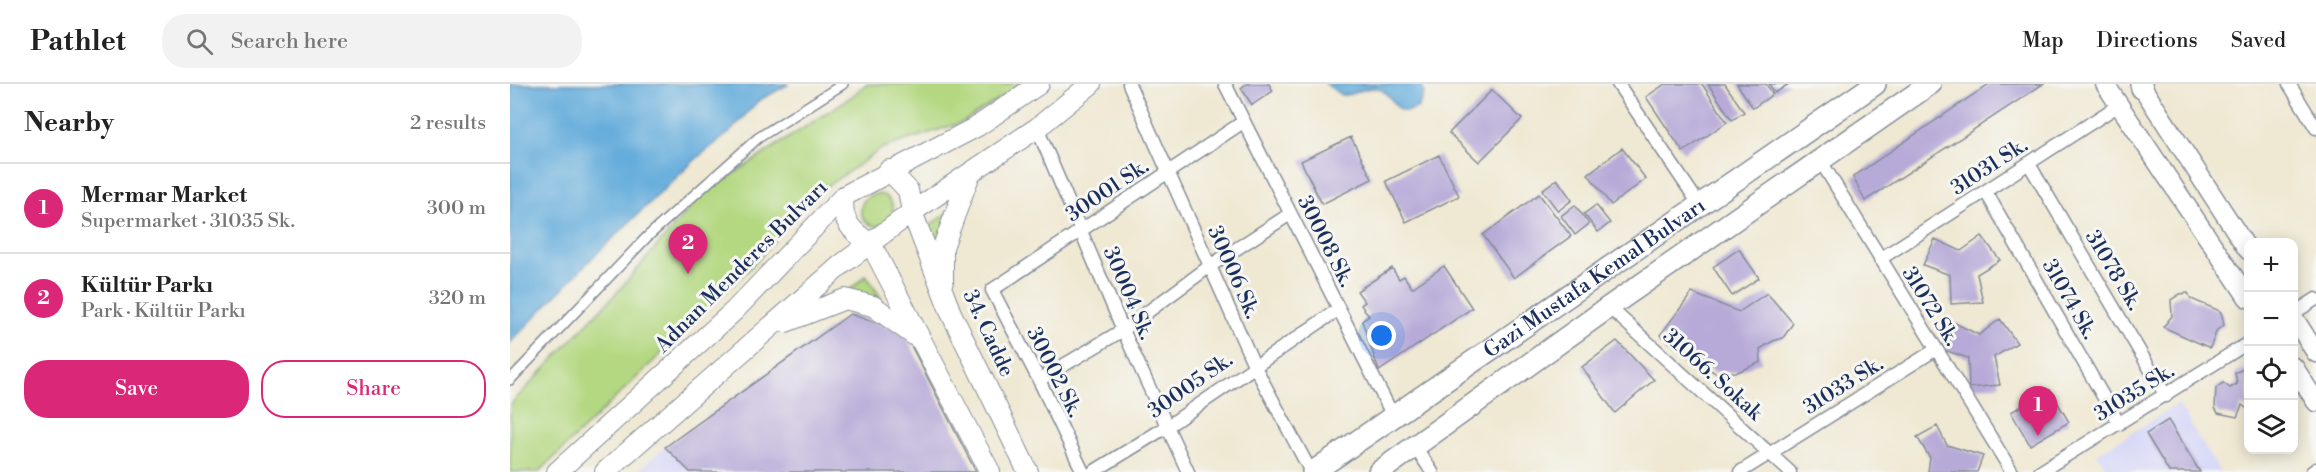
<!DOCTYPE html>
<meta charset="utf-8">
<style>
body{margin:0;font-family:"Libre Bodoni",serif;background:#f2f2f2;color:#222}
.controls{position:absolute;right:18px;bottom:18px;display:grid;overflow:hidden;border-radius:12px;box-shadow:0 3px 15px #0003}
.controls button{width:54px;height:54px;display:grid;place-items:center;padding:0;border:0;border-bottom:2px solid #e0e0e0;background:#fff;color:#222;font:30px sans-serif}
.you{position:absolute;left:872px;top:252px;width:21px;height:21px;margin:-15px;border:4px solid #fff;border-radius:50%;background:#1a73e8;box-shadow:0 0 0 9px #1a73e833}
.badge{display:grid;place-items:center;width:39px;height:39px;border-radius:50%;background:#db2777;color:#fff;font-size:20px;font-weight:700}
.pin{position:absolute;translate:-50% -50px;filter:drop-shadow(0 2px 3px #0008)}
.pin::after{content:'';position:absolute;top:32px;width:21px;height:18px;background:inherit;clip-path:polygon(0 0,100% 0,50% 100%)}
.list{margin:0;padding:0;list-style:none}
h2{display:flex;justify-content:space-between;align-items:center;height:78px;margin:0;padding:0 24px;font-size:26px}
h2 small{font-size:20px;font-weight:400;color:#767676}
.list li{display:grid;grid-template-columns:39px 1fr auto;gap:18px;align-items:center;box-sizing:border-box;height:90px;padding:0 24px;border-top:2px solid #e0e0e0}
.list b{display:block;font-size:22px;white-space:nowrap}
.list p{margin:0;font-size:20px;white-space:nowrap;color:#767676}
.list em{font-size:20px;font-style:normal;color:#767676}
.actions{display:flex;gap:12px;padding:18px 24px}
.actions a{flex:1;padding:14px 0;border:2px solid #db2777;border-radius:24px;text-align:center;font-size:21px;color:#db2777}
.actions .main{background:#db2777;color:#fff}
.icon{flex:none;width:33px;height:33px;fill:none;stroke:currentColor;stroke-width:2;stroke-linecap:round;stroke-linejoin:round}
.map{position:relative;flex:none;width:1806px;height:388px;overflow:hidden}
header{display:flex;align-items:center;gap:36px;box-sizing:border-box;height:84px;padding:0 30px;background:#fff;border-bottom:2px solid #e0e0e0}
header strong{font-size:28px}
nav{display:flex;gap:33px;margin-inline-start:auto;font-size:21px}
.search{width:420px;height:54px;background:#f2f2f2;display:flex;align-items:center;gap:15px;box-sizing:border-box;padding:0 21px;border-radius:24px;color:#767676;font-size:22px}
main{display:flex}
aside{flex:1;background:#fff}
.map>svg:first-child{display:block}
.built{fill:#d6d7f8}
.green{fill:#b4d881;stroke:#688470;stroke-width:1.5}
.water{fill:#63acdb;stroke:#3f6e9c;stroke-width:1.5}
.building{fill:#b7aad8}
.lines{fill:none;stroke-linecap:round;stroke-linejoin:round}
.pedestrian-casing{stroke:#858c98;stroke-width:12}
.minor-casing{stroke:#858c98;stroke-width:15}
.secondary-casing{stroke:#858c98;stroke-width:21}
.primary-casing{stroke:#858c98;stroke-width:22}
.trunk-casing{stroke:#858c98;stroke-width:24}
.pedestrian{stroke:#fff;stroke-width:9}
.minor{stroke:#fff;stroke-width:12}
.secondary{stroke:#fff;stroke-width:18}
.primary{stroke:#fff;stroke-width:20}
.trunk{stroke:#fff;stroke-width:21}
.labels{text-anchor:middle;stroke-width:6;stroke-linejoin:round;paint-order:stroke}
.street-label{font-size:21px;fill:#1b2f5e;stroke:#f6f6f2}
</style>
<header>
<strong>Pathlet</strong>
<div class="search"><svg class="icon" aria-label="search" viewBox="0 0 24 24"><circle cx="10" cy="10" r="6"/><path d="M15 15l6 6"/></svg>Search here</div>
<nav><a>Map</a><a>Directions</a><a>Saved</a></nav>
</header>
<main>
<aside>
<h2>Nearby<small>2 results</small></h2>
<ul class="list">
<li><span class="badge">1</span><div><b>Mermar Market</b><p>Supermarket · 31035 Sk.</p></div><em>300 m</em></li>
<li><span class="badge">2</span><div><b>Kültür Parkı</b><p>Park · Kültür Parkı</p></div><em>320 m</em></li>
</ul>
<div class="actions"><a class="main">Save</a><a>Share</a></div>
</aside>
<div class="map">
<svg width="1806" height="388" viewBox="0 0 1806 388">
<rect width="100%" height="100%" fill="#f6f6f2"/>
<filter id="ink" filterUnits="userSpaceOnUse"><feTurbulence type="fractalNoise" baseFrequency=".0167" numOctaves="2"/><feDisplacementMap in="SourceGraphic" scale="12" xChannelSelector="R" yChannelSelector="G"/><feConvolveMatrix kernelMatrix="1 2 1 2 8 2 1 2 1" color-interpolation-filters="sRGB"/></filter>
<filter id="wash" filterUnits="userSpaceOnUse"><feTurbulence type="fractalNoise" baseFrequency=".008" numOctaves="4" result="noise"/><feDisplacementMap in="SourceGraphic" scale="24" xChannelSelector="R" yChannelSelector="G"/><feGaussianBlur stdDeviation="1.35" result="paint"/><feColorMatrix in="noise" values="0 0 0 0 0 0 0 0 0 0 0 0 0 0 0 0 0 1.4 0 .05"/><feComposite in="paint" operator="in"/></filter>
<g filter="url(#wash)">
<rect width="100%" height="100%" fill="#efe8d2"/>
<path class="built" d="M1668 320 1710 388H1598L1587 370Z
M155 363 180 388H126Z"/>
<path class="green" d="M356 0H513L453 38 373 64 297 116 248 176 29 388H0V321L111 204 191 111 341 13Z
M351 126a16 16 0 1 1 32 0a16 16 0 1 1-32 0Z
M439 127 427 168 418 143Z
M356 191 371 214 333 212Z"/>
<path class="water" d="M0 0H279L248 17 219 49 187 74 82 174 0 259Z
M816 0H910L914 10 908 23C884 37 886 11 869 5 856 1 845 12 831 11Z"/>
<g id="blocks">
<path class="building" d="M736 0H759L763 7 742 21 731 4Z
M1155 0H1192L1217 38 1173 68 1136 13Z
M1198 0H1215L1234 28 1222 36Z
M1227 0H1256L1263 10 1243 24Z
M1259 0H1279L1265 9Z
M1479 0H1533L1355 117 1343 93Z
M982 6 1012 35 969 78 939 49Z
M841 53 862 95 812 120 791 77Z
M1112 64 1136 95 1101 121 1078 90Z
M929 71 949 112 896 138 876 97Z
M1047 95 1062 116 1048 127 1032 106Z
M1029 110 1061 152 1004 194 973 151Z
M1065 121 1079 140 1065 151 1051 132Z
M1086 121 1100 139 1088 148 1074 130Z
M1472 152 1490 176 1467 190 1473 218 1441 220 1440 191 1413 181 1425 155 1451 167Z
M1229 165 1249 194 1222 212 1203 183Z
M934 182 962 224 869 287 852 237 859 232 851 221 855 218 847 207 882 184 889 195 894 192 902 204Z
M1182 209 1229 228 1257 209 1283 239 1273 254 1263 257 1250 265 1251 278 1227 288 1206 289 1186 279 1150 251Z
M1678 209 1681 215 1710 227 1712 231 1714 241 1707 246 1700 264 1653 243 1662 232 1661 216 1670 210Z
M340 230 388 246 397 254 466 388H180L155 363Z
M1490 235 1507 259 1484 273 1490 301 1459 304 1458 274 1431 265 1443 238 1469 251Z
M1107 257 1144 296 1105 329 1072 283Z
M1733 285 1738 286V322L1736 324 1732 321 1727 333 1708 329 1705 324 1706 304 1713 299 1720 304 1727 300 1725 289Z
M1540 306 1559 338 1520 361 1501 328Z
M1658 336 1690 388H1659L1636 350Z
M1427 342 1437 361 1473 372 1467 388H1418L1420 374 1407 353Z"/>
</g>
</g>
<g filter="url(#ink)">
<use href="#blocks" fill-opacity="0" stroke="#858c98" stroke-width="1.5"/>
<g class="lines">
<defs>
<path id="pedestrian" d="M0 296 137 153 248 54 333 0"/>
<path id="minor" d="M619 0 744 281 801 388
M715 0 883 332
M1108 0 1189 120
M1779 0 1806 44
M527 44 613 246 678 388
M1310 76 1502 388
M1519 80 1656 312
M1476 108 1609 340
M1370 175 1609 21
M1099 223 1280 388
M1784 229 1806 215
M529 296 613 246 700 182 780 130
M904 361 922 388
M573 388 529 296 482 206 733 38
M583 388 658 342 829 225
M1230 388 1425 266
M1530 388 1738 259
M1802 388 1806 385"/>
<path id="secondary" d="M1595 0 1738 214
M1630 0 1738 166
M1784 234 1806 269
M1784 283 1806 318"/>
<path id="primary" d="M379 86 398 106 402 128 441 229 518 388
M334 112C330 136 341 147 361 160L480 388
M433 197V163L460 90
M276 238 335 215 363 222 408 254
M47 388 224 227 334 112 468 42 529 0
M95 388 331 181 402 128 527 44 581 0"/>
<g id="trunk">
<path d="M1631 0 1632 4"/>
<path id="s1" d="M803 388 1365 0"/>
<path d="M869 388 1099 223 1420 0"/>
</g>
</defs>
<use href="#pedestrian" class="pedestrian-casing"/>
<use href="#minor" class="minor-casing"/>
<use href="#secondary" class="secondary-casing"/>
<use href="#primary" class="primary-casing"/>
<use href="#trunk" class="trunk-casing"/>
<use href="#pedestrian" class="pedestrian"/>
<use href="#minor" class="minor"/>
<use href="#secondary" class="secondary"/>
<use href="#primary" class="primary"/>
<use href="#trunk" class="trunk"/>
</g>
</g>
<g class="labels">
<g class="street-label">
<text transform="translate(1479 82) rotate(-33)" y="7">31031 Sk.</text>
<text transform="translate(597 106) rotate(-34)" y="7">30001 Sk.</text>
<text transform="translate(816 157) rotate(63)" y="7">30008 Sk.</text>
<text transform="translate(231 182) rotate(-45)" y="7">Adnan Menderes Bulvarı</text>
<text transform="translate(1604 186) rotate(59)" y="7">31078 Sk.</text>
<text transform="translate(724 188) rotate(66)" y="7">30006 Sk.</text>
<text dy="7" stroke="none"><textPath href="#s1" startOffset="342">Gazi Mustafa Kemal Bulvarı</textPath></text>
<text transform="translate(619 209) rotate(67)" y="7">30004 Sk.</text>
<text transform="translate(1560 215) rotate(60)" y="7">31074 Sk.</text>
<text transform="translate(1421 222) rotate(58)" y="7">31072 Sk.</text>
<text transform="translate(479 249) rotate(65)" y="7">34. Cadde</text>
<text transform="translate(545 288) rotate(63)" y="7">30002 Sk.</text>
<text transform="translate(1203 290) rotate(42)" y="7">31066. Sokak</text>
<text transform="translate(680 301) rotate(-35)" y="7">30005 Sk.</text>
<text transform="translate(1333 301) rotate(-32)" y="7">31033 Sk.</text>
<text transform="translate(1624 308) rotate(-32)" y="7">31035 Sk.</text>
</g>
</g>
</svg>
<div class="controls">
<button>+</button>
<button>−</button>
<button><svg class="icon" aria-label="locate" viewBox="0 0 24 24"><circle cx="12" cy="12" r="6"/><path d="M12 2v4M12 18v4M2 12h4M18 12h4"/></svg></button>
<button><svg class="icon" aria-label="layers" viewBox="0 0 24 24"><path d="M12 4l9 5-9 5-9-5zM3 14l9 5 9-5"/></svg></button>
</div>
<div class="you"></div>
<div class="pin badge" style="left:1528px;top:352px">1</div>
<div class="pin badge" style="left:178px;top:190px">2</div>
</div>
</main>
